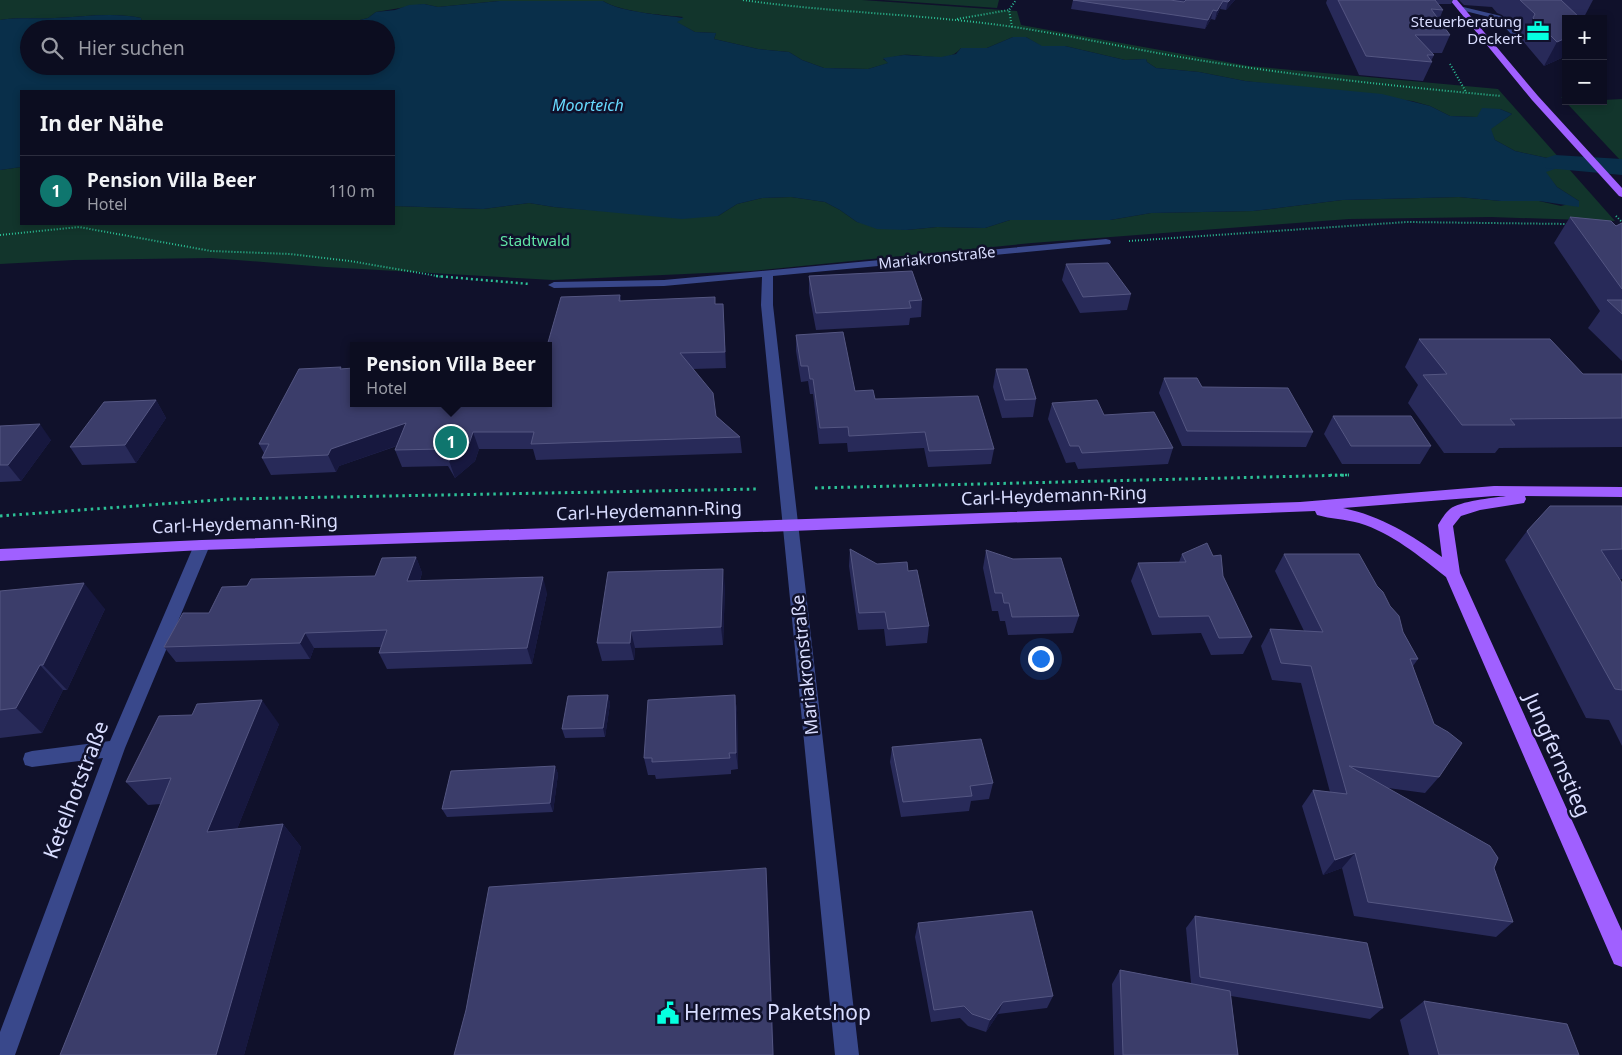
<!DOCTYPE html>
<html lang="de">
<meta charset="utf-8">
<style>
body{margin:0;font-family:"Noto Sans",sans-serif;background:#1a1b2d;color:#f1f3f6}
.controls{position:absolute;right:15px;top:15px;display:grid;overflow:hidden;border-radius:0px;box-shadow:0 2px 8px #0003}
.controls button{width:45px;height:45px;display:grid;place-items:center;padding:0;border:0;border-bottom:1px solid #2c2d3e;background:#0c0d20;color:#f1f3f6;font:25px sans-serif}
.you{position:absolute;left:1040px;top:658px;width:18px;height:18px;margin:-12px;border:4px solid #fff;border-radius:50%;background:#1a73e8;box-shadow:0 0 0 8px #1a73e833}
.badge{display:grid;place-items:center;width:32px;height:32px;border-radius:50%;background:#0f766e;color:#fff;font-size:16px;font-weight:700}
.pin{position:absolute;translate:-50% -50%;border:2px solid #fff;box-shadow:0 1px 5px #0006}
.popup{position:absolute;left:350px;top:342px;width:202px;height:65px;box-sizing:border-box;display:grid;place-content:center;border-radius:0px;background:#0c0d20;filter:drop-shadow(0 1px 4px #0005);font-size:16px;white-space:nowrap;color:#9a9ca5}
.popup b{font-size:19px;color:#f1f3f6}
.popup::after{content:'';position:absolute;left:50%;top:100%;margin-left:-10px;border:10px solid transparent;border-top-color:#0c0d20}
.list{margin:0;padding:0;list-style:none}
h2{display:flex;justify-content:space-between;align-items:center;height:65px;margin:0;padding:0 20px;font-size:21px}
h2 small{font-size:16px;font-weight:400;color:#9a9ca5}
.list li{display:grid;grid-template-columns:32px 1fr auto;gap:15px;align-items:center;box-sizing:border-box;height:70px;padding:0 20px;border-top:1px solid #2c2d3e}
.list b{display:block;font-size:19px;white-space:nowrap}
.list p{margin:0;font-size:16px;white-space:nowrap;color:#9a9ca5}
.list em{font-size:16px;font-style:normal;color:#9a9ca5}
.icon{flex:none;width:28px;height:28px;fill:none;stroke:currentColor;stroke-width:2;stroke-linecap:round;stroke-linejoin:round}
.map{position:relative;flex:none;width:1622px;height:1055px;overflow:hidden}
.search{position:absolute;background:#0c0d20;box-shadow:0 2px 8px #0003;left:20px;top:20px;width:375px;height:55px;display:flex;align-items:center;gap:12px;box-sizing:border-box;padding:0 18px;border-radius:28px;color:#9a9ca5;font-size:19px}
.panel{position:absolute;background:#0c0d20;box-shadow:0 2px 8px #0003;left:20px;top:90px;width:375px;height:135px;border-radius:0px}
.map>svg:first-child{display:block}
.green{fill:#12352c}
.water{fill:#092f4a}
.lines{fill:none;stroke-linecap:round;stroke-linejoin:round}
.canal{fill:#092f4a;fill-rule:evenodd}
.path-far2{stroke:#2cc096;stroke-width:2;stroke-dasharray:1 2;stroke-linecap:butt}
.path-far1{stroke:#2cc096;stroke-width:2.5;stroke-dasharray:2 3;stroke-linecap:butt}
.path{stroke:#2cc096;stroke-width:3;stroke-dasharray:2.5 4;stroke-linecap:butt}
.minor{fill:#39488b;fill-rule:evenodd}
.major{fill:#a060ff;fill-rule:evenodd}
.wall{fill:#282a59}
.shaded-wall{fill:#17183f}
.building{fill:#3b3d6a;stroke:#545682}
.labels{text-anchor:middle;stroke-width:5;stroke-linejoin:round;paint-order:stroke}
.far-poi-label{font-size:15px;fill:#d9ddff;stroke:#10112b;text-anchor:end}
.far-park-label{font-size:15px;fill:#60e5a6;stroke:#10112b}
.far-street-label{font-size:15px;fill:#d9ddff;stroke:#10112b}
.far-water-label{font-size:16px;font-style:italic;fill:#67dbff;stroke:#10112b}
.street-label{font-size:18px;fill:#d9ddff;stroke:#10112b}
.near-street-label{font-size:21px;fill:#d9ddff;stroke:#10112b}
.near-poi-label{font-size:21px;fill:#d9ddff;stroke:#10112b;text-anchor:start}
</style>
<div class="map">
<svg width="1622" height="1055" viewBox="0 0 1622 1055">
<rect width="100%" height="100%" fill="#10112b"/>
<path class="green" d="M0 0H862L1017 11 1021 25 1249 66 1498 89 1615 221 1491 217 1349 219 1032 243 751 271 553 280 326 267 211 258 74 260 0 264V170L21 167V224H394V206L483 209 529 203 554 207 629 213 718 216 737 204 762 198 791 197 825 202 840 210 857 222 906 230 937 227 985 228 1010 220H1110L1151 213 1253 211 1342 200 1459 197 1501 201H1539L1561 206 1579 201 1557 187 1545 172 1552 159 1515 151 1495 140 1490 129 1512 114 1500 109 1477 117 1450 116 1430 106 1412 101 1245 81 1199 72 1156 68 1147 62 1146 59 1125 60 1065 46H1041L1026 37H1013L987 48H961C948 65 921 53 903 55 897 56 890 58 883 59L889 63 868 69 824 68 802 60 789 52 758 49 714 39 716 33 695 32 676 22 683 17C661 15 621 12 603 1H499L438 7 424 4 376 12 368 18 356 21 311 26 233 22 212 23 195 29H146L142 25 141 18C112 12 84 17 55 18 36 19 19 17 0 20Z
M883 0H999L997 8Z
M1561 97H1566V101H1603V100L1622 99V162Z"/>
<path class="water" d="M499 1H603C620 12 663 15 684 18L677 22 695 32 716 33 714 39 758 49 789 52 802 60 824 68 868 69 888 63 883 58 904 55 941 57 956 54 961 48H987L1013 37H1026L1042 46H1065L1125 60 1146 59 1147 62 1156 68 1199 72 1245 81 1382 94 1430 106 1450 116 1477 117 1482 108 1500 109 1512 114 1491 129 1495 140 1515 151 1552 159 1558 168 1546 172 1557 187 1579 201V207L1539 201H1501L1459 197 1342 200 1253 211 1151 213 1110 220H1010L985 228 937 227 906 230 877 229 857 222 840 210 825 202 791 197 762 198 737 204 718 216 682 219 554 207 529 203 483 209 394 206V91H21V167L0 170V20C19 17 36 19 55 18 84 17 112 12 141 18L142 25 146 29H29V66H386V29H195L212 23 233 22 311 26 356 21 368 18 376 12 395 10 409 5 424 4 438 7Z"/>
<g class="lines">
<path class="canal" d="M1555 155 1622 159V175L1546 168 1542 163 1546 158Z"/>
<path class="path-far2" d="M743 0C833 13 924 14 1014 27 1080 37 1145 52 1211 62 1307 77 1404 87 1501 96
M957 19 1009 10
M1012 27 1009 10 1016 0
M1450 64 1466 92
M1616 216 1622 222
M0 235 79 227 211 251 290 254 350 261 443 277
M1129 241 1407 222 1569 224"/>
<path class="path-far1" d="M436 276 530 284
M1330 475H1349"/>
<path class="path" d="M815 488 1349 475
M0 516 230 499 759 489"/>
<path class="minor" d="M1459 6 1501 16 1522 38 1518 40 1484 43V39H1487L1513 36 1497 19 1457 9V7Z
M1106 239 1110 240 1111 242 1110 244 773 276V305L859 1055H835L761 305 762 277 664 286 554 288 548 285 554 282 664 280Z
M202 540 207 541 210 545 125 748 15 1055H0V1032L103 758 32 767 25 765 23 759 25 753 32 751 110 741 194 545 197 541Z"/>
<path class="major" d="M1450 0H1457L1538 96 1622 188V197L1619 196 1532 100Z
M1494 486 1622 487V497L1525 496 1526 499 1524 503 1480 510 1461 516 1453 526 1460 573 1622 931V967L1614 964 1446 577C1419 556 1392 533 1359 523 1345 519 1331 519 1317 515L1315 511 791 531 202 550 0 561V549L202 540 1300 502ZM1494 496H1506C1492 498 1460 501 1450 509 1445 513 1441 520 1438 525L1442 557C1412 535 1381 516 1343 508Z"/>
</g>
<path class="wall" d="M1073 0H1235L1226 10 1220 9 1215 20 1211 19 1205 29 1071 9Z
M1327 0H1453L1451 4H1438L1443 10 1439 20 1450 35 1442 53H1432L1434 55 1431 61 1432 62 1423 81 1359 75 1326 3Z
M1459 0H1593L1583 19H1566V56L1544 66 1522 40 1523 37 1502 15 1497 13 1492 7 1464 5Z
M1570 217 1616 226 1622 223V361L1588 328 1600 311 1554 243Z
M1066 264 1131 294 1127 310 1080 313 1062 280Z
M809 276 922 300 921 317 910 318 909 325 816 330 809 293Z
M620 295 621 301 715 304 724 320 726 368 693 369 716 416 740 437 742 453 536 460 533 449H479L475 461 455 478 448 466 402 467 395 450 397 446 339 466 336 472 271 475 262 458 264 453 259 444 354 403H548Z
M796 335 855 391 994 449 991 464 928 467 924 448 848 452 847 443 819 444 813 394H810L808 381 801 382 796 351Z
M1419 339 1583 374H1622V447L1499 448 1495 453H1444L1408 403 1418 385 1405 367Z
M996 369 1036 399 1033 417 1002 418 993 387Z
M1164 378 1202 387 1313 432 1306 447 1182 446 1159 393Z
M156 400 166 418 136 463 82 465 70 447Z
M1052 403 1104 415 1173 448 1168 464 1078 469 1075 462 1066 463 1048 419Z
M1333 416 1431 446 1420 464H1342L1324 434Z
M0 426 51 440 21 481 0 482Z
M1622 506V579H1620L1622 583V746L1609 720 1586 718 1505 560 1527 531Z
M850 549 877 564 908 571 929 626 927 643 886 646 884 629 858 630 849 566Z
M986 550 1079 616 1073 633 1008 635 1005 621H1000L998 611H992L983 568Z
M1182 554 1223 576 1252 637 1243 654 1211 655 1201 633 1152 635 1131 581 1138 563 1179 562Z
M1284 554 1403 632 1418 659 1413 666 1439 777 1425 793 1388 788 1494 868 1513 922 1496 937 1354 916 1342 868 1323 875 1302 806 1313 790 1330 792 1301 683 1272 680 1261 646 1270 629 1304 631 1275 571Z
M416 557 422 573 420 580 547 593 532 664 387 669 379 653 381 647 314 648 310 659 176 662 164 647 247 586 375 576Z
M725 586 723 645 635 648 634 660 602 661 597 643Z
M0 591 105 609 67 690H63L42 733 0 738Z
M608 695 610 704 605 737 565 738 562 729Z
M735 695 737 712 738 769 731 770V774L656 779 655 775H648L644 758Z
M279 724 237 829 283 824 301 847 244 1055 161 804 148 805 126 782Z
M892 747 993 783 989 799 971 801 969 811 901 817 890 762Z
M555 766 558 774 553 812 447 817 442 809Z
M1195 916 1383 1008 1370 1019 1231 996 1238 1055H1114L1112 984 1120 970 1191 983 1186 928Z
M918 923 1053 996 1047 1008 998 1014 986 1032 968 1026 960 1018 931 1022 915 937Z
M1424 1001 1579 1055H1409L1400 1020Z"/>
<path class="shaded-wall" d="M1230 0H1235L1226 10 1228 2Z
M1223 1 1220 9 1215 20 1217 11Z
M1213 10 1211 19 1205 29 1208 20Z
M1566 38V56L1544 66 1557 42Z
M723 304 724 320 726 368 725 352Z
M156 400 166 418 136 463 125 445Z
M406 423 413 440 339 466 336 472 328 455 331 449Z
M40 424 51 440 21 481 8 465Z
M473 432 479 449 475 461 455 478 449 461Z
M416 557 422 573 414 597 407 581Z
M723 569 725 586 723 645 721 627Z
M543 577 547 593 532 664 527 648Z
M84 583 105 609 67 690 43 665Z
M631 631 635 648 634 660 630 643Z
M305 633 314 648 310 659 300 643Z
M40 665 63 690 42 733 16 708Z
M608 695 610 704 605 737 603 728Z
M735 695 737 712 738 769 736 753Z
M262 700 279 724 227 854 207 832Z
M555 766 558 774 553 812 550 803Z
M283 824 301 847 244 1055H216Z
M1355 853 1342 868 1323 875 1335 860Z
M766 868 768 891 774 1055H773Z
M1003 1002 998 1014 986 1032 990 1020Z"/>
<path class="building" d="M1073 0H1170L1184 2 1186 0H1230L1228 2 1223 1 1217 11 1213 10 1208 20Z
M1338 0H1435L1443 10 1431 9 1450 35H1415L1434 55H1427L1432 62 1366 56Z
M1520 0H1561L1581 19H1566V38L1557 42 1533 18 1535 14Z
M1570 217 1611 221 1616 226 1622 223V289Z
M1108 263 1131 294 1083 297 1066 264Z
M912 271 922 300 909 301 911 308 816 313 809 276Z
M620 295 619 301 715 297V304H723L725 352 680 353 713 393 716 416 740 437 531 444 534 432H473L469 444 449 461 442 449 395 450 406 423 331 449 328 455 262 458 269 444H259L299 369 341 367 340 369 354 368V403H548V346H547L561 297Z
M1607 300H1622V314Z
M843 332 855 391 873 390 875 399 978 396 994 449 929 451 925 432 849 436 848 427 820 428 813 379H810L808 366H801L796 335Z
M1419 339H1550L1583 374H1622V418L1510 419 1515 425H1462L1423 375 1447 374Z
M996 369H1027L1036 399 1005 400Z
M1164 378H1197L1202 387 1288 388 1313 432 1187 431Z
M156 400 125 445 70 447 104 402Z
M1097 400 1104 415 1154 412 1173 448 1082 453 1079 446H1070L1052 403Z
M1333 416H1411L1431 446H1351Z
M40 424 8 465H0V426Z
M1550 506H1622V549L1601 550 1622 583V690L1615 689 1527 531Z
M1207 543 1213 556 1221 555 1223 576 1252 637 1219 638 1209 616 1159 617 1138 563 1186 562 1182 554Z
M850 549 877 564 907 562 908 571 917 570 929 626 888 629 885 612 859 613Z
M986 550 1013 559 1061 558 1079 616 1012 617 1009 603H1004L1002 593H995Z
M1284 554H1359L1377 586 1383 592 1390 606 1399 616 1403 632 1418 659H1410L1434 724 1448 732 1462 743 1439 777 1349 766 1490 846 1498 858 1494 868 1513 922 1368 902 1355 853 1335 860 1313 790 1347 794 1311 666 1281 663 1270 629 1323 632Z
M416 557 407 581 543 577 527 648 379 653 387 630 305 633 300 643 164 647 183 613H209L222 587 247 586 251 579 375 576 382 558Z
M723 569 721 627 631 631 630 643H597L608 572Z
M84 583 43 665H40L16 708 0 710V591Z
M608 695 603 728 562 729 568 696Z
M735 695 736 753H729L730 758 652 762V758H644L648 700Z
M262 700 207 832 283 824 216 1055H60L171 778 126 782 159 716 192 715 197 704Z
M981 739 993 783 970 786 972 796 903 802 892 747Z
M555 766 550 803 442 809 451 771Z
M766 868 773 1055H454L466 1010 489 887Z
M1032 911 1053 996 1003 1002 990 1020 972 1014 964 1006 934 1010 918 923Z
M1195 916 1367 943 1383 1008 1200 977Z
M1120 970 1230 991 1238 1055H1123Z
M1424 1001 1567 1024 1579 1055H1439Z"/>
<defs>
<symbol id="office-bare" viewBox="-9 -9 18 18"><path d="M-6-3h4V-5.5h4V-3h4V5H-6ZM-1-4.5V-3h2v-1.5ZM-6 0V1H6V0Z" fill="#05ffe0" stroke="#10112b" stroke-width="2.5" paint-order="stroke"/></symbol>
<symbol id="civic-bare" viewBox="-9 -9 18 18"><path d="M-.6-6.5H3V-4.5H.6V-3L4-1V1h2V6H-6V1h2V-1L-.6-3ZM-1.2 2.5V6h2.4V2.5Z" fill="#05ffe0" stroke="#10112b" stroke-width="2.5" paint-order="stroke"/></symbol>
</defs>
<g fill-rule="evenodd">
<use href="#office-bare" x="1522" y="15" width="32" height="32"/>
<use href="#civic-bare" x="652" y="997" width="32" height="32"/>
</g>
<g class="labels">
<g class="far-poi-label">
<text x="1522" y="27">Steuerberatung<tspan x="1522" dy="17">Deckert</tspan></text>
</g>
<g class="far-park-label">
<text x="535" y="246">Stadtwald</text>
</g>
<g class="far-street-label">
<text transform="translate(937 258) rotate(-6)" y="5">Mariakronstraße</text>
</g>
<g class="far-water-label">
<text x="588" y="111">Moorteich</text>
</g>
<g class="street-label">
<text transform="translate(1054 496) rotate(-2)" y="6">Carl-Heydemann-Ring</text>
<text transform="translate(649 511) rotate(-2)" y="6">Carl-Heydemann-Ring</text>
<text transform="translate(245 524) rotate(-2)" y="6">Carl-Heydemann-Ring</text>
<text transform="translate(805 665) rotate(-96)" y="6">Mariakronstraße</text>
</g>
<g class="near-street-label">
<text transform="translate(1557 755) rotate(66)" y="7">Jungfernstieg</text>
<text transform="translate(76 790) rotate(-69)" y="7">Ketelhotstraße</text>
</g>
<g class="near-poi-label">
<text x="684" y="1020">Hermes Paketshop</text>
</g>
</g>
</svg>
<div class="controls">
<button>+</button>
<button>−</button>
</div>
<div class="you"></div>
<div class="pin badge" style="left:451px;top:442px">1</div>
<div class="popup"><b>Pension Villa Beer</b>Hotel</div>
<div class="search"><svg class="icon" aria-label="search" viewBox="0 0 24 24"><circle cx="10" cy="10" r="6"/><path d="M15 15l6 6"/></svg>Hier suchen</div>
<section class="panel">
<h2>In der Nähe<small></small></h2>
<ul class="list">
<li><span class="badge">1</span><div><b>Pension Villa Beer</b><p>Hotel</p></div><em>110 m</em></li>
</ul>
</section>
</div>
